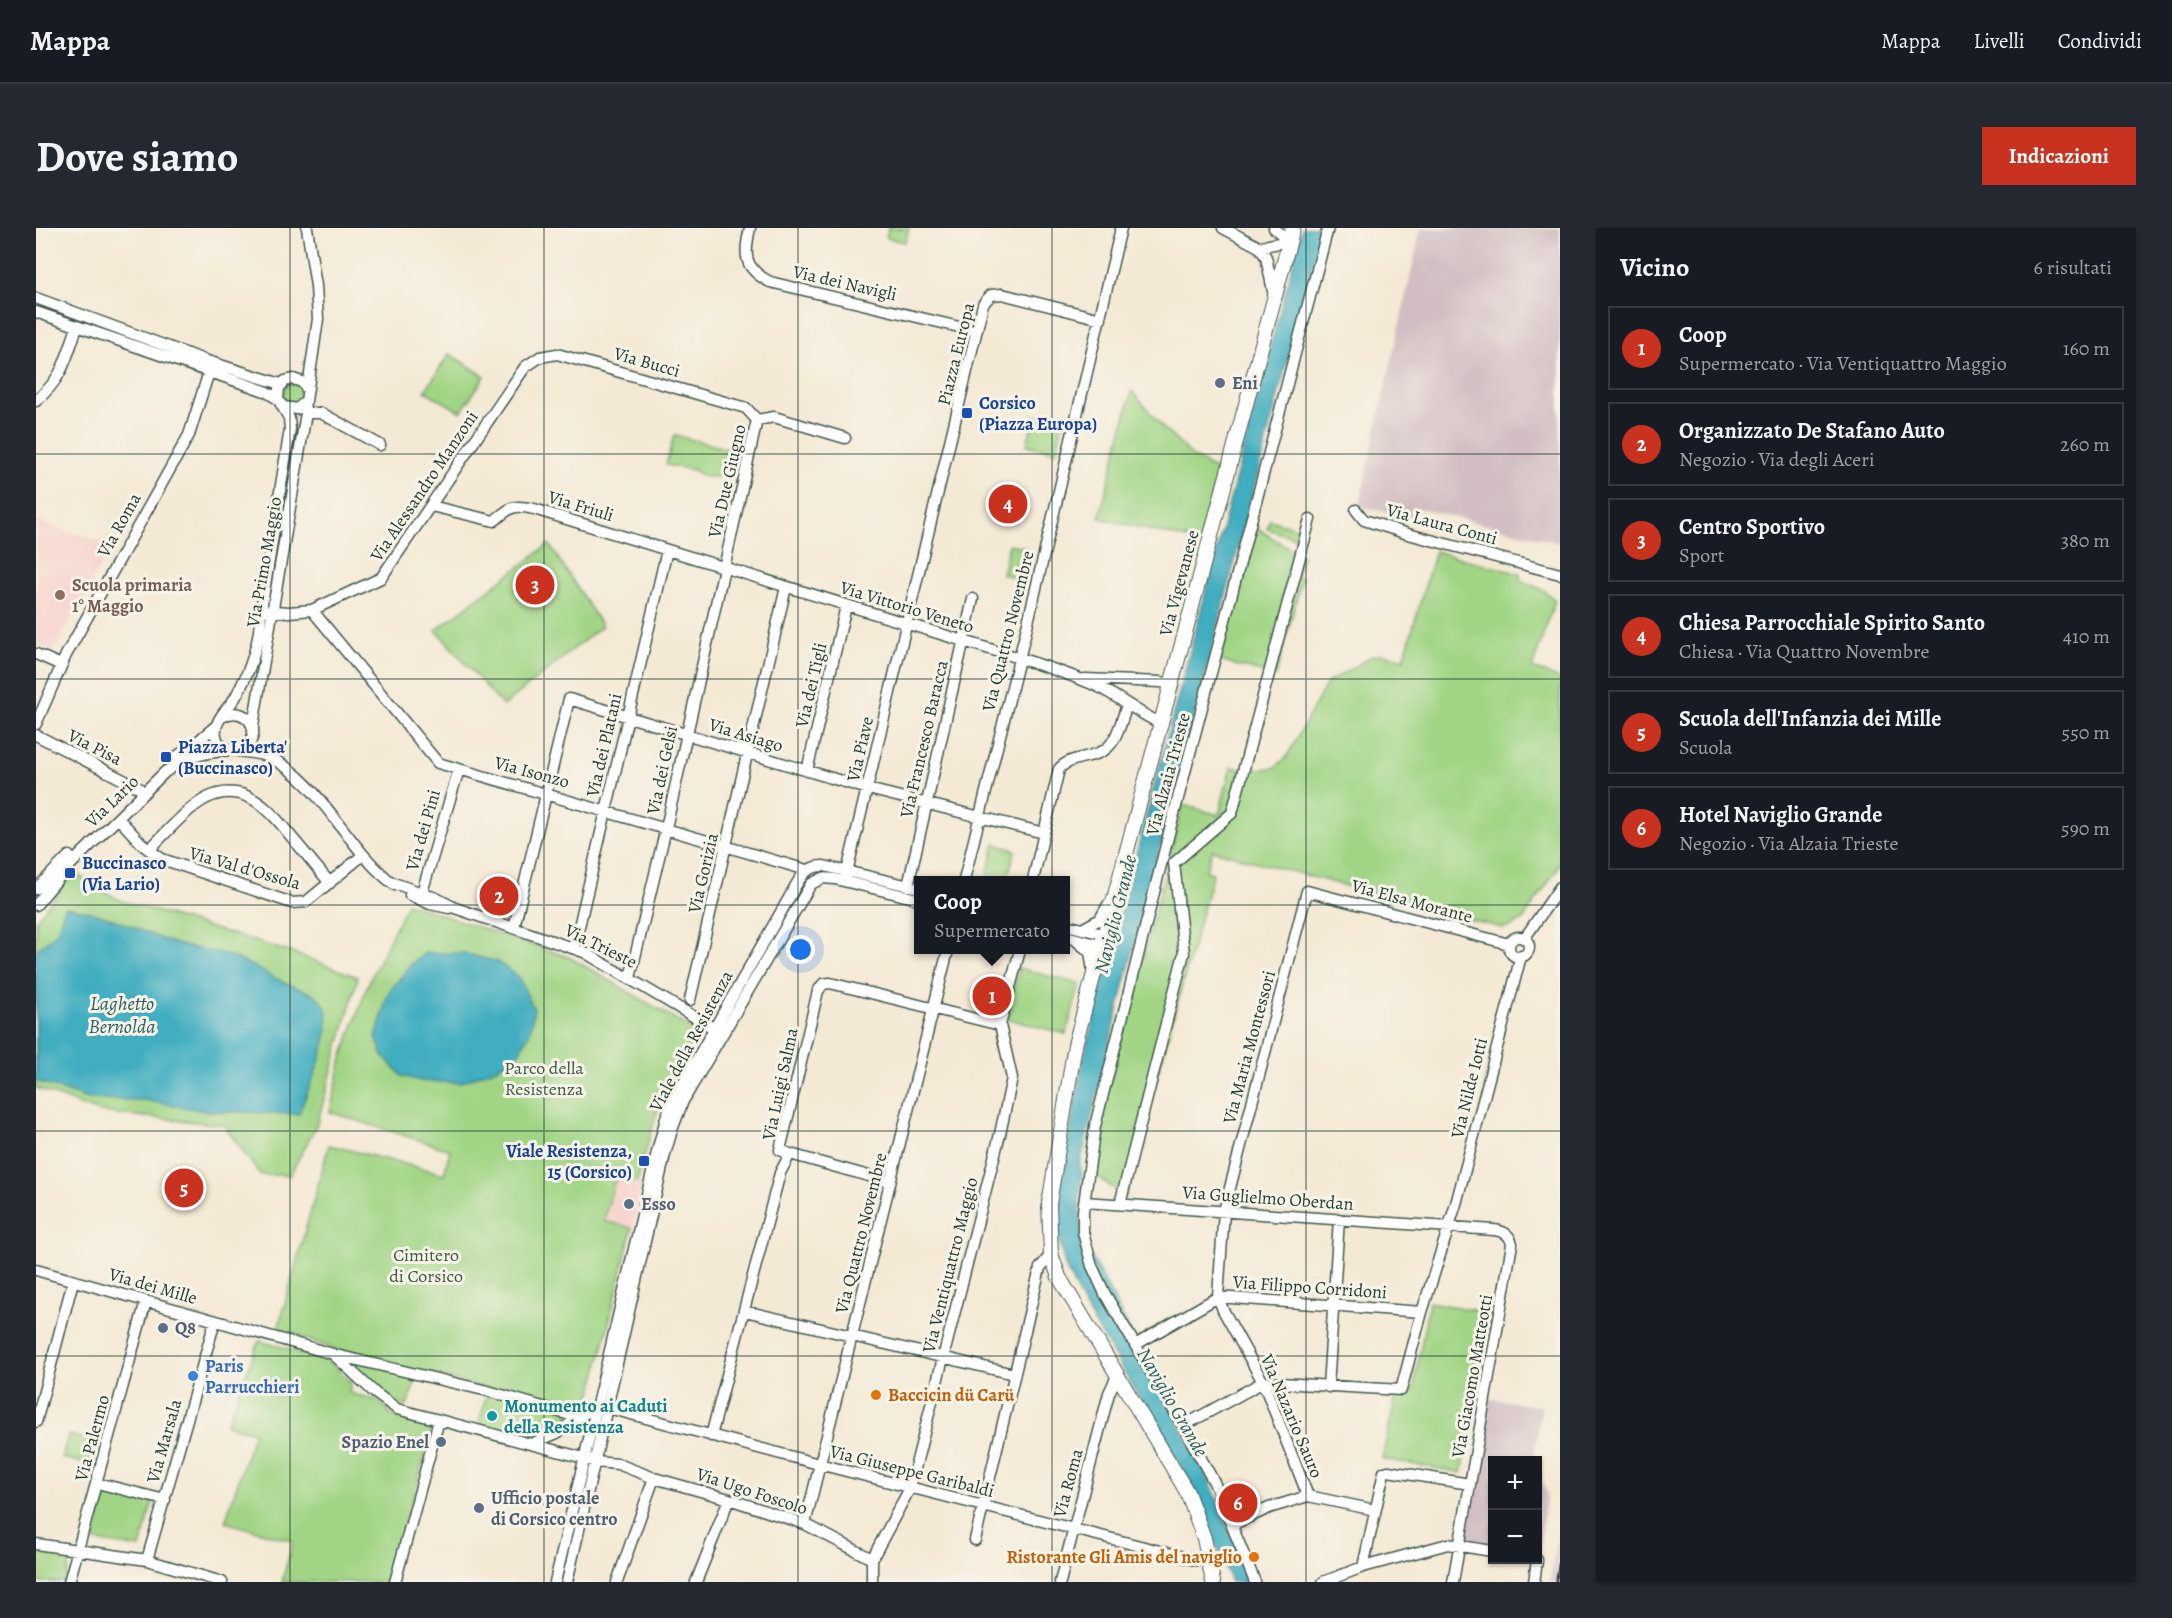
<!DOCTYPE html>
<html lang="it">
<meta charset="utf-8">
<style>
body{margin:0;font-family:Alegreya,serif;background:#242831;color:#f1f3f6}
.controls{position:absolute;right:18px;bottom:18px;display:grid;overflow:hidden;border-radius:0px;box-shadow:0 2px 4px #0004}
.controls button{width:54px;height:54px;display:grid;place-items:center;padding:0;border:0;border-bottom:2px solid #363941;background:#171b24;color:#f1f3f6;font:30px sans-serif}
.you{position:absolute;left:765px;top:722px;width:21px;height:21px;margin:-15px;border:4px solid #fff;border-radius:50%;background:#1a73e8;box-shadow:0 0 0 9px #1a73e833}
.badge{display:grid;place-items:center;width:39px;height:39px;border-radius:50%;background:#c8321e;color:#fff;font-size:20px;font-weight:700}
.pin{position:absolute;translate:-50% -50%;border:3px solid #fff;box-shadow:0 2px 6px #0006}
.popup{position:absolute;left:878px;top:648px;width:156px;height:78px;box-sizing:border-box;display:grid;place-content:center;border-radius:0px;background:#171b24;filter:drop-shadow(0 2px 4px #0005);font-size:20px;white-space:nowrap;color:#9ea1a6}
.popup b{font-size:22px;color:#f1f3f6}
.popup::after{content:'';position:absolute;left:50%;top:100%;margin-left:-12px;border:12px solid transparent;border-top-color:#171b24}
.list{margin:0;padding:0;list-style:none}
h2{display:flex;justify-content:space-between;align-items:center;height:78px;margin:0;padding:0 24px;font-size:26px}
h2 small{font-size:20px;font-weight:400;color:#9ea1a6}
.list li{display:grid;grid-template-columns:39px 1fr auto;gap:18px;align-items:center;box-sizing:border-box;height:84px;margin:0 12px 12px;padding:0 12px;border:2px solid #363941;border-radius:0px}
.list b{display:block;font-size:22px;white-space:nowrap}
.list p{margin:0;font-size:20px;white-space:nowrap;color:#9ea1a6}
.list em{font-size:20px;font-style:normal;color:#9ea1a6}
.map{position:relative;flex:none;width:1524px;height:1354px;overflow:hidden;border-radius:0px}
header{display:flex;align-items:center;gap:36px;box-sizing:border-box;height:84px;padding:0 30px;background:#171b24;border-bottom:2px solid #363941}
header strong{font-size:28px}
nav{display:flex;gap:33px;margin-inline-start:auto;font-size:21px}
.intro{display:flex;align-items:center;justify-content:space-between;box-sizing:border-box;height:144px;padding:0 36px}
h1{margin:0;font-size:42px}
.button{padding:15px 27px;border-radius:0px;background:#c8321e;color:#fff;font-size:21px;font-weight:700}
main{display:flex;gap:36px;padding:0 36px}
aside{flex:1;background:#171b24;border-radius:0px;box-shadow:0 2px 4px #0004}
.map>svg:first-child{display:block}
.built{fill:#f7d0cb}
.industrial{fill:#d2bec2}
.green{fill:#a1d585;stroke:#60895c;stroke-width:1.5}
.water{fill:#41adc0;stroke:#30757a;stroke-width:1.5}
.lines{fill:none;stroke-linecap:round;stroke-linejoin:round}
.minor-casing{stroke:#3f574c;stroke-width:13}
.major-casing{stroke:#3f574c;stroke-width:16}
.minor{stroke:#fff;stroke-width:10}
.major{stroke:#fff;stroke-width:14}
.rail{stroke:#1f3d34;stroke-width:2}
.grid{fill:none;stroke:#1f3d34;stroke-width:1.5;stroke-opacity:0.55}
.service-dot{fill:#5c6f8a;stroke:#f7f3e8;stroke-width:2}
.transit-dot{fill:#1a4fb4;stroke:#f7f3e8;stroke-width:2}
.education-dot{fill:#8d6e63;stroke:#f7f3e8;stroke-width:2}
.shop-dot{fill:#3f7fe0;stroke:#f7f3e8;stroke-width:2}
.food-dot{fill:#e8710a;stroke:#f7f3e8;stroke-width:2}
.culture-dot{fill:#0f9aa8;stroke:#f7f3e8;stroke-width:2}
.labels{text-anchor:middle;stroke-width:6;stroke-linejoin:round;paint-order:stroke}
.street-label{font-size:18px;fill:#1f3d34;stroke:#f7f3e8}
.service-label{font-size:18px;font-weight:bold;fill:#4e5e75;stroke:#f7f3e8;text-anchor:start}
.transit-label{font-size:18px;font-weight:bold;fill:#164399;stroke:#f7f3e8;text-anchor:start}
.education-label{font-size:18px;font-weight:bold;fill:#785e54;stroke:#f7f3e8;text-anchor:start}
.park-label{font-size:18px;fill:#395b44;stroke:#f7f3e8}
.shop-label{font-size:18px;font-weight:bold;fill:#366cbe;stroke:#f7f3e8;text-anchor:start}
.food-label{font-size:18px;font-weight:bold;fill:#c56008;stroke:#f7f3e8;text-anchor:start}
.culture-label{font-size:18px;font-weight:bold;fill:#0d838f;stroke:#f7f3e8;text-anchor:start}
.water-label{font-size:20px;font-style:italic;fill:#295f5e;stroke:#f7f3e8}
</style>
<header>
<strong>Mappa</strong>
<nav><a>Mappa</a><a>Livelli</a><a>Condividi</a></nav>
</header>
<div class="intro"><h1>Dove siamo</h1><a class="button">Indicazioni</a></div>
<main>
<div class="map">
<svg width="1524" height="1354" viewBox="0 0 1524 1354">
<rect width="100%" height="100%" fill="#f7f3e8"/>
<filter id="ink" filterUnits="userSpaceOnUse"><feTurbulence type="fractalNoise" baseFrequency=".0167" numOctaves="2"/><feDisplacementMap in="SourceGraphic" scale="12" xChannelSelector="R" yChannelSelector="G"/><feConvolveMatrix kernelMatrix="1 2 1 2 8 2 1 2 1" color-interpolation-filters="sRGB"/></filter>
<filter id="wash" filterUnits="userSpaceOnUse"><feTurbulence type="fractalNoise" baseFrequency=".008" numOctaves="4" result="noise"/><feDisplacementMap in="SourceGraphic" scale="24" xChannelSelector="R" yChannelSelector="G"/><feGaussianBlur stdDeviation="1.35" result="paint"/><feColorMatrix in="noise" values="0 0 0 0 0 0 0 0 0 0 0 0 0 0 0 0 0 1.4 0 .05"/><feComposite in="paint" operator="in"/></filter>
<g filter="url(#wash)">
<rect width="100%" height="100%" fill="#f4e9d4"/>
<path class="built" d="M0 293 76 317 17 423 0 417Z
M580 949 607 955 596 1000 568 993Z"/>
<path class="industrial" d="M1385 0H1524V315L1377 279 1374 289 1323 278Z
M1452 1170 1506 1179 1497 1232H1456V1320L1427 1314Z
M1502 1240 1511 1266 1502 1324Z
M1524 1293V1354H1514Z"/>
<path class="green" d="M852 0H873L869 14 850 10Z
M413 126 449 148 425 184 389 163Z
M247 166a10 10 0 1 1 20 0a10 10 0 1 1-20 0Z
M1096 163 1128 201 1157 229 1182 243 1164 314 1063 290Z
M998 188 1027 195 1020 224 991 217Z
M638 207 700 223 694 248 669 249 657 242 630 237Z
M1234 292 1263 301 1260 310 1231 301Z
M1220 300 1266 328 1261 348 1266 350 1240 448 1184 433Z
M513 316 566 398 467 478 400 402Z
M973 316 990 320 982 350 966 346Z
M1399 323 1484 346V352L1507 362 1519 372 1496 440 1524 451V637L1487 692 1477 698 1466 700 1176 622 1170 643 1177 645 1101 921 1090 969 1057 946 1062 921V900L1147 577 1183 587 1195 539 1209 542 1238 540 1250 530 1291 455 1336 428 1346 426 1368 431Z
M959 616 979 622 971 652 950 650Z
M37 645 83 672 257 725 322 749 281 896 254 947H224L188 897 63 884 0 860V692Z
M371 675 535 730 663 805 623 876 601 954 579 950 568 993 596 1000 552 1181 516 1204 491 1214 442 1198 452 1161 383 1143 371 1178 354 1174 311 1131 309 1125 242 1101 293 917 408 946 414 922 294 884 306 830 332 756Z
M982 740 1044 756 1030 806 972 791Z
M1393 1074 1455 1085 1426 1245 1346 1231 1360 1168 1370 1167 1377 1162Z
M223 1113 291 1131 315 1154 313 1165 341 1172 353 1182V1186L394 1197 396 1200 354 1354H246L257 1313 189 1294 218 1204 190 1197Z
M32 1207 62 1214 56 1237 26 1230Z
M71 1261 117 1273 104 1320 58 1313Z
M0 1324 35 1329 29 1354H0Z"/>
<path class="water" d="M1266 0H1286L1099 714 1044 936 1046 947 1043 973 1046 1011 1176 1258 1214 1354H1195L1158 1260 1047 1076 1029 1038 1021 1001 1022 969 1046 836 1079 706Z
M29 679C66 683 99 701 134 714 151 720 170 721 187 726 211 733 224 743 245 753 262 762 283 762 290 781 299 807 272 860 263 886L170 883 108 872 52 871 0 853V723L21 704Z
M389 725H428L462 734 483 750 498 781 494 804 481 828 460 840 424 855 385 853 366 848 347 828 340 809 352 765 375 736Z"/>
</g>
<g filter="url(#ink)">
<g class="lines">
<defs>
<path id="minor" d="M714 0C708 27 707 40 734 54L940 103
M1187 0 1223 19 1230 29 1238 68
M1238 0 1253 13
M1223 19 1253 13
M0 70 168 132 245 156
M0 84 229 163 242 171
M0 173C27 150 30 131 41 99
M248 179 261 181 270 173 282 91 280 58 271 0
M270 185H285L344 217
M721 192 738 189 809 210
M395 278 458 293C475 279 476 276 498 281L983 430C1010 439 1037 447 1063 459 1084 470 1102 485 1124 495
M1320 282 1328 292 1372 306 1524 346
M225 382 253 384 276 382 345 350 489 139 504 129 521 126 710 180 721 192
M276 382 402 535 771 642
M0 426 25 437
M1049 451 1125 454 1134 456
M186 489C207 476 228 500 211 518 197 527 177 520 180 501 181 490 193 479 199 470 215 442 224 414 225 382L254 201 253 190 242 171 243 160 249 153 257 151 266 154 271 161
M0 496 30 427 153 207 173 144
M217 498 270 185 268 176
M0 507 103 560
M202 523C212 525 224 525 233 529 285 553 312 623 359 657
M136 532 161 514 181 497
M771 543 810 378
M82 590 108 618 126 631 256 675 270 674 327 627
M113 622C129 606 151 580 171 570 211 551 237 586 258 612 270 626 282 641 294 655
M810 648 947 76 955 67 966 66 1065 91
M928 652 989 407 1085 0
M997 652 1023 541C1036 526 1062 532 1074 517 1083 507 1086 490 1091 477
M355 654 400 670 419 680 548 724 684 804
M872 658 937 371
M0 661 33 628
M374 667 394 676 413 680
M384 671 423 541
M0 677 30 641 129 544 149 531 172 525 193 522
M1030 697 1067 706
M478 699 533 471 832 561 1008 605
M1046 701 1064 691 1072 677
M1030 708 1064 717
M1473 719a10 10 0 1 1 20 0a10 10 0 1 1-20 0Z
M1037 710 1054 724 1057 743
M1488 711 1524 659
M538 720 631 322
M594 750 630 600 721 192
M654 772 750 359
M854 954 754 926 744 922 782 763 787 756 794 755 964 797
M1085 972 1148 725 1138 635 1196 585 1274 291
M1048 974 1458 1002C1467 1003 1474 1006 1476 1016L1417 1354
M0 1042 297 1126 339 1165 361 1181 548 1230 559 1234 582 1236 618 1250 693 1271 769 1296 836 1331
M709 1083 978 1146
M1099 1117 1182 1069 1386 1084
M300 1127 452 1163 544 1190
M1292 1159 1303 991
M0 1194 37 1053
M1147 1198 1227 1154 1365 1162 1386 1084 1420 976 1485 728
M675 1208 744 945 754 926
M495 1216 521 1205 561 1177 779 1235 1159 1332H1174
M61 1255 129 1272
M1272 1268 1227 1154 1187 1082 1182 1069 1188 983 1271 663 1473 716
M769 1296 912 722
M1196 1297 1233 1280 1272 1268 1339 1282
M939 1312 1004 1040 1015 1026
M0 1316 111 1332 186 1354
M111 1332 179 1093
M1327 1339 1348 1244 1352 1243 1434 1256
M33 1354 110 1073
M359 1354 403 1192
M519 1354 621 924 630 890 639 869 753 670C761 655 768 637 788 638L882 660
M531 1354 629 926 636 902 647 873 775 656 787 650 799 651 882 671
M581 1354 618 1250
M660 1354 693 1271
M836 1354V1331L874 1260 964 906 976 850 964 797 984 722
M1024 1354 1073 1165 1081 1148
M1219 1354 1178 1254 1147 1198 1069 1066 1056 1038 1047 1004V983L1059 898 1134 601 1292 0
M1287 1354 1327 1339 1412 1316 1456 1323
M1498 1354 1501 1332"/>
<path id="major" d="M1177 1354 1168 1310 1151 1264 1023 1049 1015 1026 1013 976 1039 817 1257 0"/>
</defs>
<use href="#minor" class="minor-casing"/>
<use href="#major" class="major-casing"/>
<use href="#minor" class="minor"/>
<use href="#major" class="major"/>
<path class="rail" d="M1520 1354 1524 1328"/>
</g>
</g>
<path class="grid" d="M254 0V1354M508 0V1354M762 0V1354M1016 0V1354M1270 0V1354M0 226H1524M0 451H1524M0 677H1524M0 903H1524M0 1128H1524"/>
<g class="service-dot">
<circle cx="1184" cy="155" r="6"/>
<circle cx="593" cy="976" r="6"/>
<circle cx="127" cy="1100" r="6"/>
<circle cx="405" cy="1214" r="6"/>
<circle cx="443" cy="1280" r="6"/>
</g>
<g class="transit-dot">
<rect x="925" y="179" width="12" height="12" rx="3"/>
<rect x="124" y="523" width="12" height="12" rx="3"/>
<rect x="28" y="639" width="12" height="12" rx="3"/>
<rect x="602" y="927" width="12" height="12" rx="3"/>
</g>
<circle class="education-dot" cx="24" cy="367" r="6"/>
<circle class="shop-dot" cx="157" cy="1148" r="6"/>
<g class="food-dot">
<circle cx="840" cy="1167" r="6"/>
<circle cx="1218" cy="1329" r="6"/>
</g>
<circle class="culture-dot" cx="456" cy="1188" r="6"/>
<g class="labels">
<g class="street-label">
<text transform="translate(809 55) rotate(13)" y="6">Via dei Navigli</text>
<text transform="translate(920 126) rotate(-76)" y="6">Piazza Europa</text>
<text transform="translate(611 134) rotate(16)" y="6">Via Bucci</text>
<text transform="translate(691 253) rotate(-77)" y="6">Via Due Giugno</text>
<text transform="translate(388 258) rotate(-56)" y="6">Via Alessandro Manzoni</text>
<text transform="translate(545 278) rotate(17)" y="6">Via Friuli</text>
<text transform="translate(1406 296) rotate(15)" y="6">Via Laura Conti</text>
<text transform="translate(83 297) rotate(-61)" y="6">Via Roma</text>
<text transform="translate(228 334) rotate(-80)" y="6">Via Primo Maggio</text>
<text transform="translate(1143 355) rotate(-75)" y="6">Via Vigevanese</text>
<text transform="translate(871 379) rotate(17)" y="6">Via Vittorio Veneto</text>
<text transform="translate(972 403) rotate(-76)" y="6">Via Quattro Novembre</text>
<text transform="translate(775 457) rotate(-77)" y="6">Via dei Tigli</text>
<text transform="translate(710 507) rotate(17)" y="6">Via Asiago</text>
<text transform="translate(888 511) rotate(-77)" y="6">Via Francesco Baracca</text>
<text transform="translate(568 517) rotate(-77)" y="6">Via dei Platani</text>
<text transform="translate(59 519) rotate(27)" y="6">Via Pisa</text>
<text transform="translate(824 521) rotate(-77)" y="6">Via Piave</text>
<text transform="translate(626 542) rotate(-78)" y="6">Via dei Gelsi</text>
<text transform="translate(496 544) rotate(15)" y="6">Via Isonzo</text>
<text transform="translate(1132 546) rotate(-75)" y="6">Via Alzaia Trieste</text>
<text transform="translate(76 573) rotate(-44)" y="6">Via Lario</text>
<text transform="translate(387 602) rotate(-74)" y="6">Via dei Pini</text>
<text transform="translate(209 640) rotate(16)" y="6">Via Val d'Ossola</text>
<text transform="translate(667 645) rotate(-77)" y="6">Via Gorizia</text>
<text transform="translate(1376 673) rotate(15)" y="6">Via Elsa Morante</text>
<text transform="translate(565 718) rotate(26)" y="6">Via Trieste</text>
<text transform="translate(655 813) rotate(-62)" y="6">Viale della Resistenza</text>
<text transform="translate(1213 819) rotate(-75)" y="6">Via Maria Montessori</text>
<text transform="translate(744 856) rotate(-78)" y="6">Via Luigi Salma</text>
<text transform="translate(1433 860) rotate(-76)" y="6">Via Nilde Iotti</text>
<text transform="translate(1232 970) rotate(4)" y="6">Via Guglielmo Oberdan</text>
<text transform="translate(825 1005) rotate(-76)" y="6">Via Quattro Novembre</text>
<text transform="translate(914 1037) rotate(-76)" y="6">Via Ventiquattro Maggio</text>
<text transform="translate(117 1058) rotate(16)" y="6">Via dei Mille</text>
<text transform="translate(1274 1059) rotate(4)" y="6">Via Filippo Corridoni</text>
<text transform="translate(1436 1148) rotate(-80)" y="6">Via Giacomo Matteotti</text>
<text transform="translate(1256 1188) rotate(67)" y="6">Via Nazario Sauro</text>
<text transform="translate(56 1210) rotate(-75)" y="6">Via Palermo</text>
<text transform="translate(128 1213) rotate(-74)" y="6">Via Marsala</text>
<text transform="translate(876 1243) rotate(14)" y="6">Via Giuseppe Garibaldi</text>
<text transform="translate(1032 1255) rotate(-75)" y="6">Via Roma</text>
<text transform="translate(716 1263) rotate(18)" y="6">Via Ugo Foscolo</text>
</g>
<g class="service-label">
<text x="1196" y="161">Eni</text>
<text x="605" y="982">Esso</text>
<text x="139" y="1106">Q8</text>
<text x="393" y="1220" text-anchor="end">Spazio Enel</text>
<text x="455" y="1276">Ufficio postale<tspan x="455" dy="21">di Corsico centro</tspan></text>
</g>
<g class="transit-label">
<text x="943" y="181">Corsico<tspan x="943" dy="21">(Piazza Europa)</tspan></text>
<text x="142" y="525">Piazza Liberta'<tspan x="142" dy="21">(Buccinasco)</tspan></text>
<text x="46" y="641">Buccinasco<tspan x="46" dy="21">(Via Lario)</tspan></text>
<text x="596" y="929" text-anchor="end">Viale Resistenza,<tspan x="596" dy="21">15 (Corsico)</tspan></text>
</g>
<g class="education-label">
<text x="36" y="363">Scuola primaria<tspan x="36" dy="21">1° Maggio</tspan></text>
</g>
<g class="park-label">
<text x="508" y="846">Parco della<tspan x="508" dy="21">Resistenza</tspan></text>
<text x="390" y="1033">Cimitero<tspan x="390" dy="21">di Corsico</tspan></text>
</g>
<g class="shop-label">
<text x="169" y="1144">Paris<tspan x="169" dy="21">Parrucchieri</tspan></text>
</g>
<g class="food-label">
<text x="852" y="1173">Baccicin dü Carü</text>
<text x="1206" y="1335" text-anchor="end">Ristorante Gli Amis del naviglio</text>
</g>
<g class="culture-label">
<text x="468" y="1184">Monumento ai Caduti<tspan x="468" dy="21">della Resistenza</tspan></text>
</g>
<g class="water-label">
<text transform="translate(1079 686) rotate(-76)" y="7">Naviglio Grande</text>
<text x="86" y="782">Laghetto<tspan x="86" dy="23">Bernolda</tspan></text>
<text transform="translate(1137 1174) rotate(60)" y="7">Naviglio Grande</text>
</g>
</g>
</svg>
<div class="controls">
<button>+</button>
<button>−</button>
</div>
<div class="you"></div>
<div class="pin badge" style="left:956px;top:768px">1</div>
<div class="popup"><b>Coop</b>Supermercato</div>
<div class="pin badge" style="left:463px;top:668px">2</div>
<div class="pin badge" style="left:499px;top:357px">3</div>
<div class="pin badge" style="left:972px;top:276px">4</div>
<div class="pin badge" style="left:148px;top:960px">5</div>
<div class="pin badge" style="left:1202px;top:1275px">6</div>
</div>
<aside>
<h2>Vicino<small>6 risultati</small></h2>
<ul class="list">
<li><span class="badge">1</span><div><b>Coop</b><p>Supermercato · Via Ventiquattro Maggio</p></div><em>160 m</em></li>
<li><span class="badge">2</span><div><b>Organizzato De Stafano Auto</b><p>Negozio · Via degli Aceri</p></div><em>260 m</em></li>
<li><span class="badge">3</span><div><b>Centro Sportivo</b><p>Sport</p></div><em>380 m</em></li>
<li><span class="badge">4</span><div><b>Chiesa Parrocchiale Spirito Santo</b><p>Chiesa · Via Quattro Novembre</p></div><em>410 m</em></li>
<li><span class="badge">5</span><div><b>Scuola dell'Infanzia dei Mille</b><p>Scuola</p></div><em>550 m</em></li>
<li><span class="badge">6</span><div><b>Hotel Naviglio Grande</b><p>Negozio · Via Alzaia Trieste</p></div><em>590 m</em></li>
</ul>
</aside>
</main>
